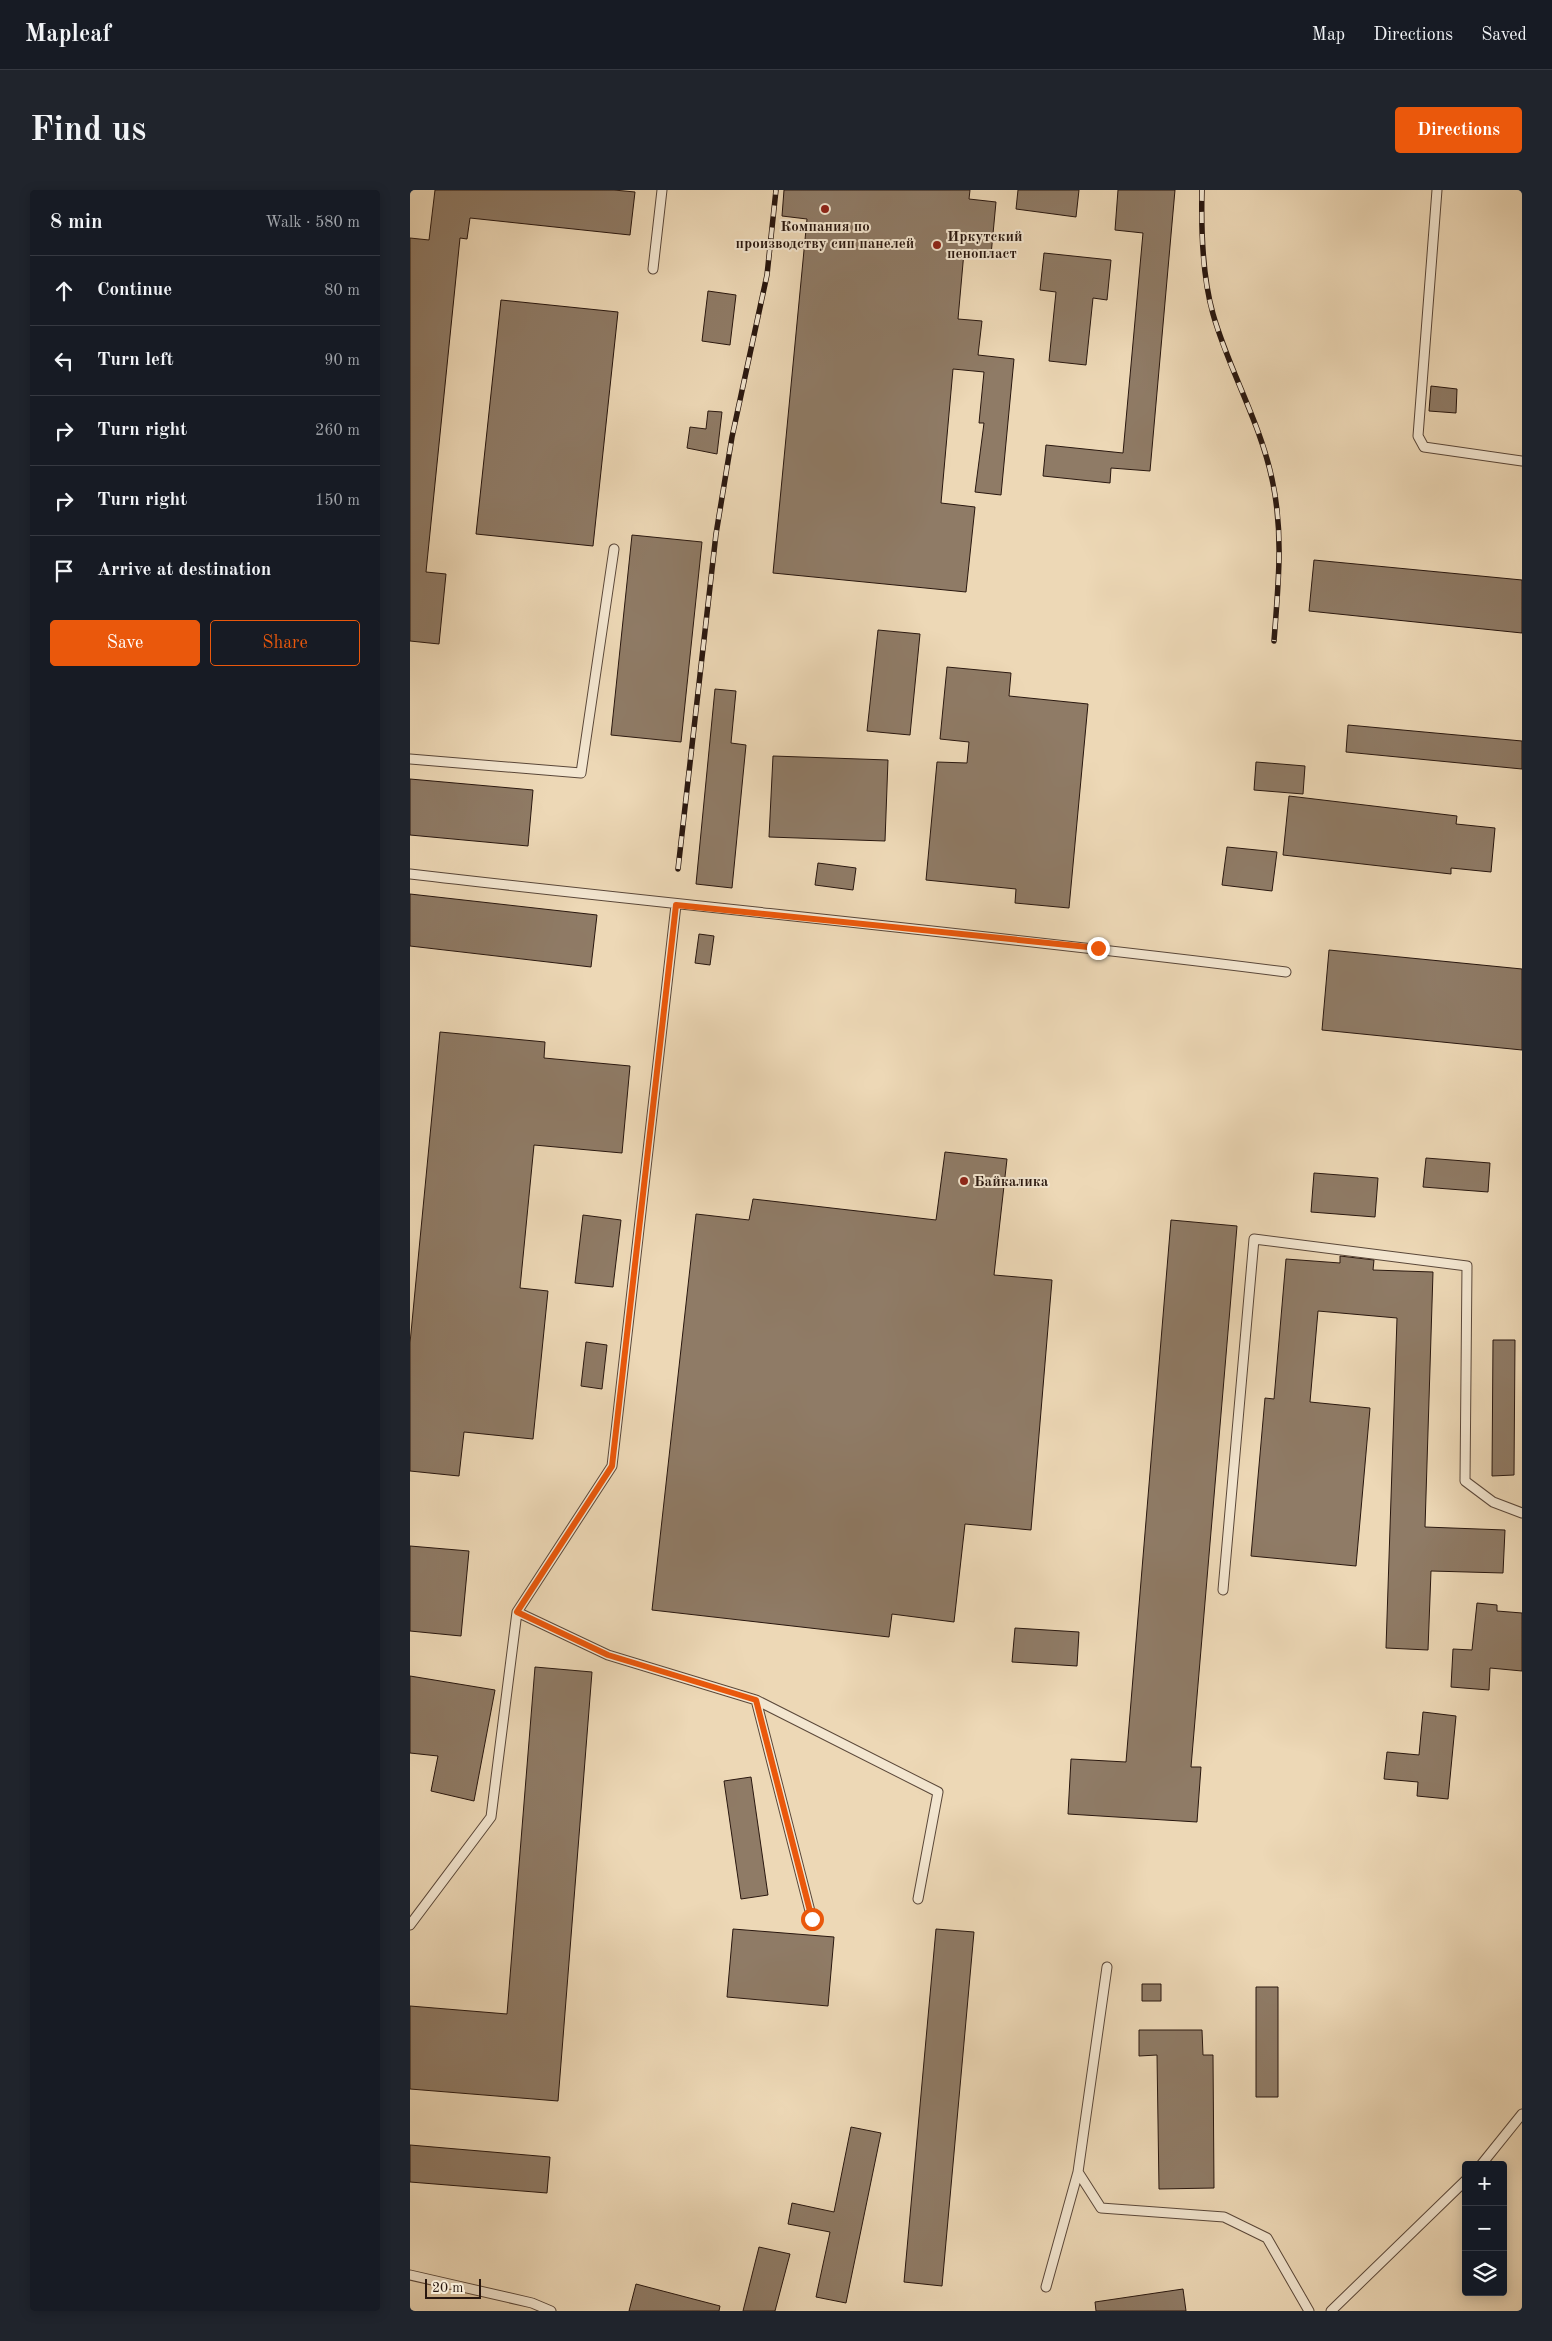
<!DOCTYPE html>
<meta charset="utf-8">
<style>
body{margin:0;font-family:"Old Standard TT",serif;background:#20242c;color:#f1f3f6}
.controls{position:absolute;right:15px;bottom:15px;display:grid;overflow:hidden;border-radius:5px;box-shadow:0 2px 12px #0003}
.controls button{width:45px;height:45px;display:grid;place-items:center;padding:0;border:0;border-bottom:1px solid #363941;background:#171b24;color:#f1f3f6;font:25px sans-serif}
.scale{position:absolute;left:15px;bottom:12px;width:56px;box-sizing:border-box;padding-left:5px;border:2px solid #29170f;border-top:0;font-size:14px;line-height:18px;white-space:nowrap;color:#29170f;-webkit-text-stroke:4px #f3e6d0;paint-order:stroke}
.stop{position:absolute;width:15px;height:15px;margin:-11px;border:4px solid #ea580c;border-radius:50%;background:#fff}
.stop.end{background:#ea580c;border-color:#fff;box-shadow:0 1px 5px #0008}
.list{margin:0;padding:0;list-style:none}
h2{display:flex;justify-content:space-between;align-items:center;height:65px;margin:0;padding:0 20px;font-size:21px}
h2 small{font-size:16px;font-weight:400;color:#9ea1a6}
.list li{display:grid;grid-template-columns:32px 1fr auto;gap:15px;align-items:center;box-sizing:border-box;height:70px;padding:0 20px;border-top:1px solid #363941}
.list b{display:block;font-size:19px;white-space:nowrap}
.list em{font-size:16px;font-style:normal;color:#9ea1a6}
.actions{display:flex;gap:10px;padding:15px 20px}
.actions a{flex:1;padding:11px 0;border:1px solid #ea580c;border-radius:5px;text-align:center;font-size:18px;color:#ea580c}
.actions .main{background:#ea580c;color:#fff}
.icon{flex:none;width:28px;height:28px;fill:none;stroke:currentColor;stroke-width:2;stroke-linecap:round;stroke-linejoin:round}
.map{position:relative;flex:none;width:1112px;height:2121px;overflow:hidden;border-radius:5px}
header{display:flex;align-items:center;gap:30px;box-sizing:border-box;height:70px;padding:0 25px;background:#171b24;border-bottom:1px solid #363941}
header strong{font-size:24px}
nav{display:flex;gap:28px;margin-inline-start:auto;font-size:18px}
.intro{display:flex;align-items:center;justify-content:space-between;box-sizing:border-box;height:120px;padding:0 30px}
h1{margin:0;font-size:35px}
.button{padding:12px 22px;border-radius:5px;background:#ea580c;color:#fff;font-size:18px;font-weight:700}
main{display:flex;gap:30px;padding:0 30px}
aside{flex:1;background:#171b24;border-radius:5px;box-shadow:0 2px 12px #0003}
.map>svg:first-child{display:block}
.building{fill:#8f7b66;stroke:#29170f}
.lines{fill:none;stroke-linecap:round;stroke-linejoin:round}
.lane-casing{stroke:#5a4739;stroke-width:11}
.lane{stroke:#f3e6d0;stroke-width:9}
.rail-casing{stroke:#29170f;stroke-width:5.5}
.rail{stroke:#f3e6d0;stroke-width:4;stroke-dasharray:11;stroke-linecap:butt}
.route{stroke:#ea580c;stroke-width:6}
.poi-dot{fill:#8f2418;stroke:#f3e6d0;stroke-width:2}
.labels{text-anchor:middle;stroke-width:4;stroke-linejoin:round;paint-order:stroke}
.poi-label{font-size:15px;font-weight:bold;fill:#29170f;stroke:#f3e6d0;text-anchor:start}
</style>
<header>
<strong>Mapleaf</strong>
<nav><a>Map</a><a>Directions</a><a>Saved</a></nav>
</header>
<div class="intro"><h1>Find us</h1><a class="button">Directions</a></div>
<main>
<aside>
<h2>8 min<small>Walk · 580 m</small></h2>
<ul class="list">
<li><svg class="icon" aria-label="ahead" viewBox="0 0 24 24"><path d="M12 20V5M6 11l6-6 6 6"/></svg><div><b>Continue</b></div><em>80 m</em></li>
<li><svg class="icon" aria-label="left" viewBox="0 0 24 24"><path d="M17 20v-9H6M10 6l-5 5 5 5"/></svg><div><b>Turn left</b></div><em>90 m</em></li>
<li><svg class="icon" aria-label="right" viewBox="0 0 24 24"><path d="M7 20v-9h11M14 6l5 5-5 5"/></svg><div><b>Turn right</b></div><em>260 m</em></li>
<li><svg class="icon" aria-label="right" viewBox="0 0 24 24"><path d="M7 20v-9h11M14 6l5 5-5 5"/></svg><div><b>Turn right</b></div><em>150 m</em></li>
<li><svg class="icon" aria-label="arrive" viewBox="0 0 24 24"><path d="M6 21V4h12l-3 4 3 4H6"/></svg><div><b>Arrive at destination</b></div></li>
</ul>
<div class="actions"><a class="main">Save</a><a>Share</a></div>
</aside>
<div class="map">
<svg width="1112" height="2121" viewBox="0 0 1112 2121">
<rect width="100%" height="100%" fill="#edd8b6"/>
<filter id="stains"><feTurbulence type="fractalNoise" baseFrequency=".004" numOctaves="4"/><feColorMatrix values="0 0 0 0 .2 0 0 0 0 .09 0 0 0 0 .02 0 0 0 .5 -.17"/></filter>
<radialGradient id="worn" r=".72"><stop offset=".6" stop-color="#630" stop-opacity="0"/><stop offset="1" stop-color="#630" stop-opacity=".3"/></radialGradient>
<path class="building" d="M25 0H204L225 2 220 45 60 28 57 49 50 48 16 382 36 384 29 454 0 451V48L19 50Z
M374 0H560L559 9 586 12 581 65 554 62 548 129 572 131 568 165 604 169 591 305 565 302 574 233H569L574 182 543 179 531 313 565 317 556 402 363 383 397 29 372 26Z
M608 0H669L666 27 606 19Z
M708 0H765L740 281 701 278 700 293 633 286 636 255 713 263 733 43 705 40Z
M634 63 701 70 697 110 683 108 676 175 639 171 646 102 630 100Z
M298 101 326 105 320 155 292 151Z
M91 110 208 122 183 356 66 344Z
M1021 196 1047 199 1046 223 1019 221Z
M298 221 312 222 307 264 277 258 280 237 296 239Z
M222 345 292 352 271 552 201 545Z
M904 370 1112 390V443L899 421Z
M468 440 510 444 500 545 457 541Z
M537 477 601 483 599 506 678 514 659 718 605 713 606 699 516 690 527 572 557 573 559 552 530 549Z
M305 499 326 501 321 553 336 555 322 698 286 694Z
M938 535 1112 551V579L936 562Z
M363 566 478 570 475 651 359 647Z
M846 572 895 576 893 604 844 600Z
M0 589 123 600 118 656 0 645Z
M879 606 1047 626 1046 634 1085 638 1081 682 1041 678V684L873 665Z
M817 657 867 662 862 701 812 695Z
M408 673 446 678 443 700 405 695Z
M0 704 187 725 181 777 0 756Z
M289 744 304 746 300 775 285 773Z
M919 760 1112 779V860L912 840Z
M30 842 135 852 134 868 220 876 212 963 124 955 110 1098 138 1101 123 1249 54 1242 49 1286 0 1281V1153Z
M535 962 597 969 584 1085 642 1090 621 1340 555 1334 544 1432 482 1424 479 1447 242 1420 286 1024 339 1030 343 1009 526 1030Z
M1016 968 1080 973 1078 1002 1013 997Z
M904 983 968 988 965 1027 901 1022Z
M173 1025 211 1030 203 1097 165 1093Z
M761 1030 827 1036 781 1577H791L787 1632 658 1624 661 1569 716 1572Z
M930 1066 964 1070 963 1080 1023 1082 1015 1337 1095 1340 1093 1383 1021 1381 1018 1460 976 1458 987 1128 908 1121 900 1212 960 1218 946 1376 841 1366 855 1208 864 1209 876 1069 930 1073Z
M1083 1150H1105L1104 1285 1082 1286Z
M176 1152 197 1155 192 1199 171 1196Z
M0 1356 59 1361 51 1446 0 1441Z
M1067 1413 1087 1415V1421L1112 1423V1481L1080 1478 1079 1500 1041 1497 1043 1459 1062 1460Z
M605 1438 669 1442 667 1476 602 1472Z
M125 1477 182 1482 148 1911 0 1899V1816L97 1824Z
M0 1486 85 1500 64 1611 21 1601 28 1566 0 1563Z
M1013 1522 1046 1526 1038 1609 1007 1606 1008 1592 974 1589 977 1562 1009 1565Z
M341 1587 358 1705 331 1709 314 1591Z
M323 1739 424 1747 418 1816 317 1807Z
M526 1739 564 1742 532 2096 494 2092Z
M732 1794H751V1811H732Z
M846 1797H868V1907H846Z
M729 1840H792L793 1865H803L804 1998 749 1999 747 1865 729 1866Z
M441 1937 471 1943 436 2113 406 2107 420 2042 378 2034 382 2013 424 2022Z
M0 1955 140 1967 137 2003 0 1992Z
M349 2057 380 2064 365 2121H333Z
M226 2094 310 2116 309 2121H219Z
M773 2099 776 2121H686L685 2112Z"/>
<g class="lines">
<defs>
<path id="lane" d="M1027 0 1008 246 1014 257 1112 271
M243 79 252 0
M0 569 171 583 204 359
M0 684C292 718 585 745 876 782
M813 1400 844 1049 1057 1076 1055 1291 1083 1312 1112 1323
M107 1422 198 1465 346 1510 402 1729
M346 1510 528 1602 508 1709
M0 1735 81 1627 107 1422 202 1276 266 715
M697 1777 668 1982 691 2018 814 2027 857 2048 899 2121
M1071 1975 1112 1924
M0 2085 122 2113 141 2121
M636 2097 668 1982
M921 2121 1056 1990"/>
</defs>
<use href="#lane" class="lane-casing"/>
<use href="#lane" class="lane"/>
<defs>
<path id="rail" d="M792 0C791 40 792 85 803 124 819 180 850 232 862 289 874 343 868 397 864 451
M268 679 306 344 322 247 357 85 366 0"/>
</defs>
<use href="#rail" class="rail-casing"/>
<use href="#rail" class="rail"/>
</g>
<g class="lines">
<path class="route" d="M402 1729 346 1510 198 1465 107 1422 202 1276 266 715 688 758"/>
</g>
<g class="poi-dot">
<circle cx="415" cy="19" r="5"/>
<circle cx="527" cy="55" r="5"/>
<circle cx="554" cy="991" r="5"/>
</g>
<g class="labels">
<g class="poi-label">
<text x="415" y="41" text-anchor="middle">Компания по<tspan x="415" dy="17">производству сип панелей</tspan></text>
<text x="537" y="51">Иркутский<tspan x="537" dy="17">пенопласт</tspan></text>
<text x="564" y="996">Байкалика</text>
</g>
</g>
<rect width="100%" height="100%" filter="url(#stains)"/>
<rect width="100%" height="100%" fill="url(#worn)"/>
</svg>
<div class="controls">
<button>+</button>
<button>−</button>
<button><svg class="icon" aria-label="layers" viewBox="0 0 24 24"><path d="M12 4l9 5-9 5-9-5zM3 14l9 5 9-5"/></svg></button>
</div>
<div class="scale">20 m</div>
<div class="stop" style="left:402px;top:1729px"></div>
<div class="stop end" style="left:688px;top:758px"></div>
</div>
</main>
